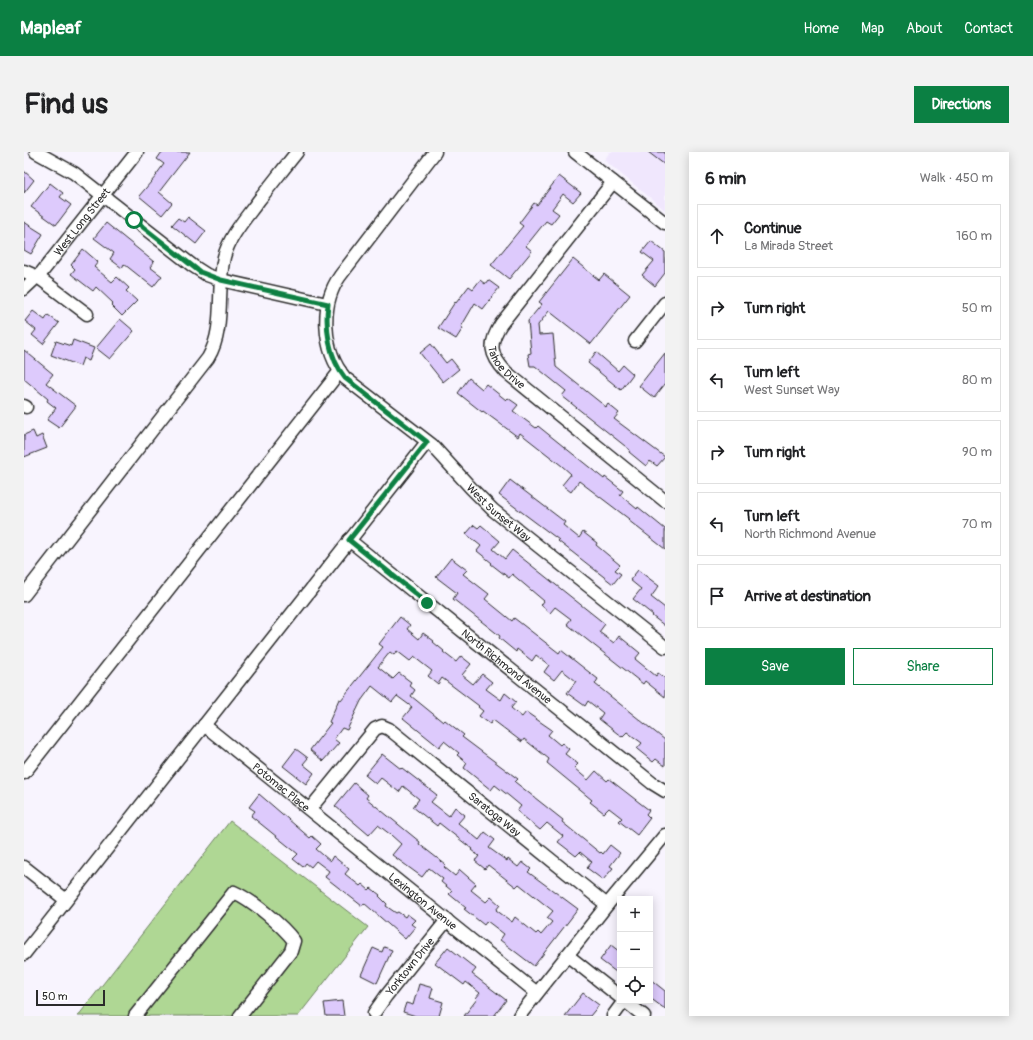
<!DOCTYPE html>
<meta charset="utf-8">
<style>
body{margin:0;font-family:Pangolin,sans-serif;background:#f2f2f2;color:#202124}
.controls{position:absolute;right:12px;bottom:12px;display:grid;overflow:hidden;border-radius:0px;box-shadow:0 2px 10px #0003}
.controls button{width:36px;height:36px;display:grid;place-items:center;padding:0;border:0;border-bottom:1px solid #e0e0e0;background:#fff;color:#202124;font:20px sans-serif}
.scale{position:absolute;left:12px;bottom:10px;width:69px;box-sizing:border-box;padding-left:4px;border:2px solid #2b2b2b;border-top:0;font-size:11px;line-height:14px;white-space:nowrap;color:#2b2b2b;-webkit-text-stroke:3px #fff;paint-order:stroke}
.stop{position:absolute;width:12px;height:12px;margin:-9px;border:3px solid #0b8043;border-radius:50%;background:#fff}
.stop.end{background:#0b8043;border-color:#fff;box-shadow:0 1px 4px #0008}
.list{margin:0;padding:0;list-style:none}
h2{display:flex;justify-content:space-between;align-items:center;height:52px;margin:0;padding:0 16px;font-size:17px}
h2 small{font-size:13px;font-weight:400;color:#757577}
.list li{display:grid;grid-template-columns:26px 1fr auto;gap:12px;align-items:center;box-sizing:border-box;height:64px;margin:0 8px 8px;padding:0 8px;border:1px solid #e0e0e0;border-radius:0px}
.list b{display:block;font-size:15px;white-space:nowrap}
.list p{margin:0;font-size:13px;white-space:nowrap;color:#757577}
.list em{font-size:13px;font-style:normal;color:#757577}
.actions{display:flex;gap:8px;padding:12px 16px}
.actions a{flex:1;padding:9px 0;border:1px solid #0b8043;border-radius:0px;text-align:center;font-size:14px;color:#0b8043}
.actions .main{background:#0b8043;color:#fff}
.icon{flex:none;width:22px;height:22px;fill:none;stroke:currentColor;stroke-width:2;stroke-linecap:round;stroke-linejoin:round}
.map{position:relative;flex:none;width:641px;height:864px;overflow:hidden;border-radius:0px}
header{display:flex;align-items:center;gap:24px;box-sizing:border-box;height:56px;padding:0 20px;background:#0b8043;color:#fff}
header strong{font-size:19px}
nav{display:flex;gap:22px;margin-inline-start:auto;font-size:14px}
.intro{display:flex;align-items:center;justify-content:space-between;box-sizing:border-box;height:96px;padding:0 24px}
h1{margin:0;font-size:28px}
.button{padding:10px 18px;border-radius:0px;background:#0b8043;color:#fff;font-size:14px;font-weight:700}
main{display:flex;gap:24px;padding:0 24px}
aside{flex:1;background:#fff;border-radius:0px;box-shadow:0 2px 10px #0003}
.map>svg:first-child{display:block}
.built{fill:#f0e7fd}
.green{fill:#afd794;stroke:#6d8160}
.building{fill:#ddcafc;stroke:#2b2b2b}
.lines{fill:none;stroke-linecap:round;stroke-linejoin:round}
.minor-casing{stroke:#2b2b2b;stroke-width:15}
.minor{stroke:#fff;stroke-width:12}
.route{stroke:#0b8043;stroke-width:5}
.labels{text-anchor:middle;stroke-width:3;stroke-linejoin:round;paint-order:stroke}
.street-label{font-size:11px;fill:#2b2b2b;stroke:#fff}
</style>
<header>
<strong>Mapleaf</strong>
<nav><a>Home</a><a>Map</a><a>About</a><a>Contact</a></nav>
</header>
<div class="intro"><h1>Find us</h1><a class="button">Directions</a></div>
<main>
<div class="map">
<svg width="641" height="864" viewBox="0 0 641 864">
<rect width="100%" height="100%" fill="#f8f4fe"/>
<filter id="ink" filterUnits="userSpaceOnUse"><feTurbulence type="fractalNoise" baseFrequency=".025" numOctaves="2"/><feDisplacementMap in="SourceGraphic" scale="8" xChannelSelector="R" yChannelSelector="G"/><feConvolveMatrix kernelMatrix="1 2 1 2 8 2 1 2 1" color-interpolation-filters="sRGB"/></filter>
<g filter="url(#ink)">
<path class="built" d="M586 0H641V58L580 8Z"/>
<path class="green" d="M206 669 344 775 274 864H54Z"/>
<path class="building" d="M138 0H166L135 40 148 51 138 63 115 44 133 23H132L140 12 133 7Z
M624 0H641V13Z
M0 19 10 28 0 41Z
M535 24 557 41 549 50 539 42 528 57 535 62 527 72 522 69 502 94 508 99 485 127 467 113 499 74 495 71 510 51 513 53Z
M26 31 39 41 36 45 47 53 32 73 7 55Z
M164 65 182 79 172 92 148 73 154 66 160 70Z
M0 70 19 82 7 102 0 98Z
M82 71 130 110 126 115 138 124 129 135 100 112 98 116 86 107 90 101 70 86Z
M627 89 641 100V121L631 134 618 123 630 109 618 100Z
M59 97 74 110 70 115 88 130 93 125 105 136 102 139 113 149 98 164 87 153 89 151 72 135 69 139 47 122 51 117 47 113Z
M549 107 575 128 580 122 606 143 567 192 525 159 514 173 515 183 529 182 532 215 582 255 584 252 595 261 590 267 641 305 633 314 626 309 622 314 605 300 606 298 538 244 542 239 511 214H506L504 202 507 201 504 169 518 152 515 150Z
M456 128 461 132 464 128 475 136 459 157 451 151 437 175 439 176 432 187 414 176 431 150 432 151 445 134 449 137Z
M9 159 21 168 24 163 35 171 19 192 8 183 12 178 1 169Z
M96 167 110 179 86 207 72 196Z
M49 188 70 196 65 209 59 206 56 214 27 203 32 189 47 194Z
M407 192 422 211 427 207 435 217 419 230 396 201Z
M0 198 29 222 22 231 52 254 35 276 23 268 32 256 23 249 24 247 0 227Z
M572 200 594 219 599 213 609 222 597 238 564 211Z
M641 201V232L630 246 615 234Z
M445 226 458 237 462 232 482 248 484 246 494 253 489 259 512 276 514 274 580 327 581 325 599 339 596 343 613 357 614 355 641 377V397L604 368 605 367 555 329 547 340 538 333 547 322 538 314 496 281 494 285 459 259 458 260 434 241Z
M9 279 12 286 18 283 23 296 0 305V283Z
M486 328 541 370 539 373 555 386 559 380 573 391 572 393 596 413 591 418 597 422 589 432 534 389 535 388 475 343Z
M450 373 454 376 457 373 476 389 469 397 481 407 488 398 581 472 575 480 590 491 595 484 616 501 611 507 632 524 634 521 641 526V545L621 529 619 532 543 472 547 467 531 455 526 461 517 453 520 449 488 422 485 426 467 412 468 411 453 399 457 394 442 382Z
M427 406 443 418 439 422 465 442 461 447 488 469 490 466 535 501 537 498 561 517 574 527 571 532 641 588V614L632 607 629 610 613 597 618 591 603 580 598 585 575 567 579 561 564 549 561 554 543 541 552 529 538 518 530 528 520 520 525 513 512 503 508 509 493 497 492 500 475 486 476 484 429 447 433 441 412 425Z
M614 418 635 434 627 445 641 456V474L628 464 629 463 609 447 617 437 606 428Z
M376 465 386 473 383 477 395 487 399 481 410 489 409 490 420 499 419 500 432 510 437 504 447 512 438 523 449 532 458 522 468 530 462 537 477 548 481 541 492 550 487 556 498 565 502 560 528 578 524 583 536 593 538 591 545 597 541 602 554 612 550 616 564 628 572 619 583 629 585 627 625 658 622 662 626 666 613 683 595 669 598 666 585 656 580 661 566 650 568 648 523 611 525 607 500 587 498 590 469 568 466 572 455 564 459 559 454 555 455 554 418 526 414 532 404 524 408 519 390 505 386 509 373 499 370 503 366 500 354 515 369 527 375 521 387 530 385 533 391 538 387 544 419 570 421 568 440 583 438 585 494 627 491 630 539 668 538 670 576 701 577 700 579 702 586 693 596 701 586 714 589 716 579 728 563 716 568 710 556 700 552 704 534 690 539 684 523 671 516 678 493 659 497 654 485 644 471 633 467 638 440 616 443 611 433 603 435 601 420 589 415 595 379 566 388 555 373 544 368 550 348 534 337 549 323 578 318 576 310 587 315 591 299 609 286 598 307 571 305 570 315 547 317 548 359 495 355 492Z
M272 597 284 606 279 612 290 621 282 632 259 614Z
M358 602 377 617 378 616 413 643 407 650 425 664 431 655 441 663 434 671 455 688 461 680 471 688 465 696 483 709 484 707 494 715 498 710 507 717 504 720 554 757 510 814 476 788 480 782 463 769 460 773 440 757 442 756 425 742 428 739 417 730 419 727 405 716 398 725 368 703 377 692 367 683 354 673 345 683 311 654 330 631 344 643 342 646 396 690 395 692 422 713 420 715 431 724 436 718 452 732 447 738 462 750 467 745 476 753 472 758 488 770 491 765 512 782 514 780 517 783 528 770 523 766 529 759 495 732 492 735 464 713 461 717 451 709 455 704 447 698 448 697 415 671 413 674 389 655 395 647 379 634 375 640 357 626 352 632 341 623Z
M235 642 286 686 288 684 297 692 292 697 306 709 309 704 325 717 321 722 336 734 338 732 345 738 347 736 356 743 355 744 363 752 362 754 372 761 374 760 381 765 383 762 391 768 387 772 391 775 381 787 340 751 338 754 301 725 305 719 292 709 287 715 282 711 279 715 269 707 274 702 227 664 231 659 225 655Z
M587 793 596 800V823L576 808Z
M360 795 368 798 353 831 337 823 349 796 358 800Z
M424 795 452 817 448 822 482 848 470 864H440L453 847 452 846 456 841 442 830 440 833 411 811Z
M626 827 641 839V857L626 846Z
M395 832 409 836 406 846 419 850 415 864H392L379 860 382 851 389 853Z
M559 841 575 853 566 864H541Z
M318 849 320 864H302L300 851Z"/>
<g class="lines">
<defs>
<g id="minor">
<path d="M12 0 50 21 169 114 183 123 197 128 303 152"/>
<path id="s1" d="M411 0 316 124C296 152 298 198 321 226L408 293 447 336 469 358 641 495"/>
<path d="M551 0 641 71"/>
<path id="s2" d="M589 30 477 172C464 192 466 203 482 220L641 349"/>
<path d="M0 119 14 125 63 162"/>
<path id="s3" d="M0 137 18 120 113 0"/>
<path d="M611 189 641 151"/>
<path d="M0 254 2 255"/>
<path id="s4" d="M325 388 628 631 641 639"/>
<path d="M0 443 184 206C202 176 192 138 200 105 206 83 222 66 235 48 248 32 260 16 273 0"/>
<path id="s5" d="M180 573 513 841"/>
<path d="M0 621 316 219"/>
<path id="s6" d="M286 657 351 577 358 574 365 577 583 753"/>
<path d="M0 715 42 748"/>
<path d="M0 802 403 290"/>
<path d="M543 803 596 845"/>
<path d="M601 849 620 864"/>
<path id="s7" d="M350 861 362 844 423 768"/>
<path d="M111 864 210 740C228 748 258 773 270 789L267 799 216 864"/>
<path d="M495 864 583 753 641 683"/>
<path d="M589 864 600 849"/>
</g>
</defs>
<use href="#minor" class="minor-casing"/>
<use href="#minor" class="minor"/>
</g>
</g>
<g class="lines" filter="url(#ink)">
<path class="route" d="M110 68 176 120 197 128 304 152C301 176 305 206 321 226L403 290 325 388 403 451"/>
</g>
<g class="labels">
<g class="street-label">
<text dy="4" stroke="none"><textPath href="#s3" startOffset="89">West Long Street</textPath></text>
<text dy="4" stroke="none"><textPath href="#s2" startOffset="231">Tahoe Drive</textPath></text>
<text dy="4" stroke="none"><textPath href="#s1" startOffset="470">West Sunset Way</textPath></text>
<text dy="4" stroke="none"><textPath href="#s4" startOffset="202">North Richmond Avenue</textPath></text>
<text dy="4" stroke="none"><textPath href="#s5" startOffset="99">Potomac Place</textPath></text>
<text dy="4" stroke="none"><textPath href="#s6" startOffset="254">Saratoga Way</textPath></text>
<text dy="4" stroke="none"><textPath href="#s5" startOffset="281">Lexington Avenue</textPath></text>
<text dy="4" stroke="none"><textPath href="#s7" startOffset="59">Yorktown Drive</textPath></text>
</g>
</g>
</svg>
<div class="controls">
<button>+</button>
<button>−</button>
<button><svg class="icon" aria-label="locate" viewBox="0 0 24 24"><circle cx="12" cy="12" r="6"/><path d="M12 2v4M12 18v4M2 12h4M18 12h4"/></svg></button>
</div>
<div class="scale">50 m</div>
<div class="stop" style="left:110px;top:68px"></div>
<div class="stop end" style="left:403px;top:451px"></div>
</div>
<aside>
<h2>6 min<small>Walk · 450 m</small></h2>
<ul class="list">
<li><svg class="icon" aria-label="ahead" viewBox="0 0 24 24"><path d="M12 20V5M6 11l6-6 6 6"/></svg><div><b>Continue</b><p>La Mirada Street</p></div><em>160 m</em></li>
<li><svg class="icon" aria-label="right" viewBox="0 0 24 24"><path d="M7 20v-9h11M14 6l5 5-5 5"/></svg><div><b>Turn right</b></div><em>50 m</em></li>
<li><svg class="icon" aria-label="left" viewBox="0 0 24 24"><path d="M17 20v-9H6M10 6l-5 5 5 5"/></svg><div><b>Turn left</b><p>West Sunset Way</p></div><em>80 m</em></li>
<li><svg class="icon" aria-label="right" viewBox="0 0 24 24"><path d="M7 20v-9h11M14 6l5 5-5 5"/></svg><div><b>Turn right</b></div><em>90 m</em></li>
<li><svg class="icon" aria-label="left" viewBox="0 0 24 24"><path d="M17 20v-9H6M10 6l-5 5 5 5"/></svg><div><b>Turn left</b><p>North Richmond Avenue</p></div><em>70 m</em></li>
<li><svg class="icon" aria-label="arrive" viewBox="0 0 24 24"><path d="M6 21V4h12l-3 4 3 4H6"/></svg><div><b>Arrive at destination</b></div></li>
</ul>
<div class="actions"><a class="main">Save</a><a>Share</a></div>
</aside>
</main>
